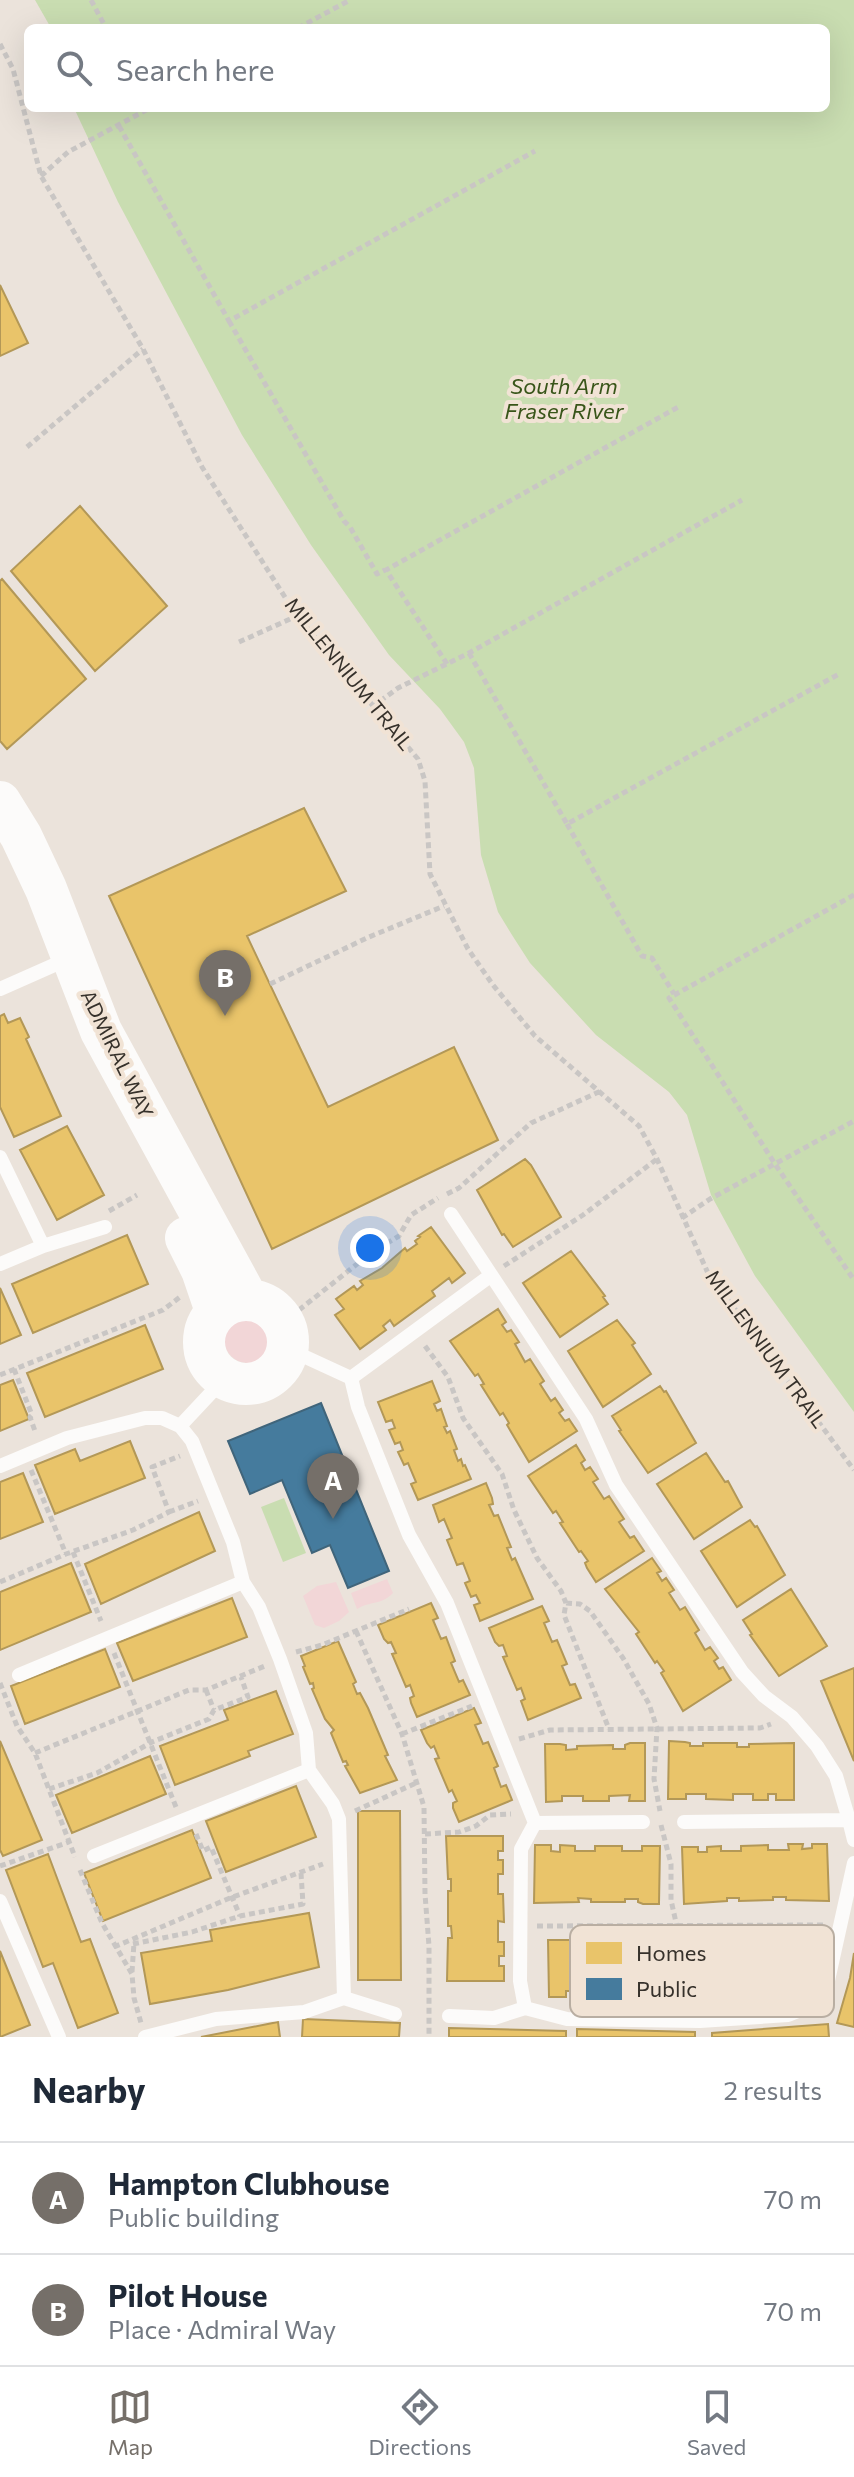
<!DOCTYPE html>
<meta charset="utf-8">
<style>
body{margin:0;font-family:Commissioner,sans-serif;background:#f2f2f3;color:#1f2937}
.you{position:absolute;left:370px;top:1248px;width:28px;height:28px;margin:-20px;border:6px solid #fff;border-radius:50%;background:#1a73e8;box-shadow:0 0 0 12px #1a73e833}
.badge{display:grid;place-items:center;width:52px;height:52px;border-radius:50%;background:#756f69;color:#fff;font-size:26px;font-weight:700}
.pin{position:absolute;translate:-50% -66px;filter:drop-shadow(0 2px 4px #0008)}
.pin::after{content:'';position:absolute;top:42px;width:28px;height:24px;background:inherit;clip-path:polygon(0 0,100% 0,50% 100%)}
.list{margin:0;padding:0;list-style:none}
h2{display:flex;justify-content:space-between;align-items:center;height:104px;margin:0;padding:0 32px;font-size:34px}
h2 small{font-size:26px;font-weight:400;color:#747a83}
.list li{display:grid;grid-template-columns:52px 1fr auto;gap:24px;align-items:center;box-sizing:border-box;height:112px;padding:0 32px;border-top:2px solid #e0e1e3}
.list b{display:block;font-size:30px;white-space:nowrap}
.list p{margin:0;font-size:26px;white-space:nowrap;color:#747a83}
.list em{font-size:26px;font-style:normal;color:#747a83}
.icon{flex:none;width:44px;height:44px;fill:none;stroke:currentColor;stroke-width:2;stroke-linecap:round;stroke-linejoin:round}
.map{position:relative;flex:none;width:854px;height:2037px;overflow:hidden}
.search{position:absolute;background:#fff;box-shadow:0 8px 32px #0002;left:24px;right:24px;top:24px;height:88px;display:flex;align-items:center;gap:20px;box-sizing:border-box;padding:0 28px;border-radius:12px;color:#747a83;font-size:30px}
.sheet{height:328px;background:#fff}
nav{display:flex;justify-content:space-around;align-items:center;box-sizing:border-box;height:112px;border-top:2px solid #e0e1e3;background:#fff;font-size:22px;color:#747a83}
nav a{display:grid;justify-items:center;gap:4px}
nav .on{color:#756f69}
.map>svg:first-child{display:block}
.green{fill:#f2d6d7}
.water{fill:#c9ddb1}
.homes{fill:#e9c46a;stroke:#b39857;stroke-width:2}
.public{fill:#457b9d;stroke:#40657b;stroke-width:2}
.lines{fill:none;stroke-linecap:round;stroke-linejoin:round}
.path{stroke:#c9c6c4;stroke-width:5;stroke-dasharray:6 4;stroke-linecap:butt}
.lane{stroke:#fcfbfa;stroke-width:14}
.secondary{stroke:#fcfbfa;stroke-width:42}
.labels{text-anchor:middle;stroke-width:8;stroke-linejoin:round;paint-order:stroke}
.street-label{font-size:20px;fill:#36312b;stroke:#f1e3d5}
.water-label{font-size:22px;font-style:italic;fill:#385519;stroke:#f1e3d5}
.key{fill:#f1e3d5;stroke:#b9aea2;stroke-width:2}
.key-label{font-size:22px;fill:#36312b}
</style>
<div class="map">
<svg width="854" height="2037" viewBox="0 0 854 2037">
<rect width="100%" height="100%" fill="#ebe3db"/>
<path class="green" d="M224 1339a24 24 0 1 1 48 0a24 24 0 1 1-48 0Z
M387 1579 393 1593C382 1605 370 1601 357 1609L351 1593Z
M336 1582 349 1612 339 1621 324 1628 315 1625 303 1596 317 1586Z"/>
<path class="water" d="M35 0H854V1412L755 1276 711 1195 687 1115 669 1092 596 1035 530 963 512 935 498 912 481 855 474 768 464 742 440 709 389 655 311 545 242 435 118 202 74 108H826V28H51Z
M284 1498 306 1553 283 1562 261 1507Z"/>
<path class="homes" d="M0 285 28 343 0 356Z
M80 506 167 606 95 671 11 571Z
M2 579 86 679 7 749 0 741V581Z
M304 808 346 891 247 936 328 1107 454 1047 498 1140 272 1249 109 896Z
M4 1014 8 1023 20 1018 29 1037 26 1039 61 1116 14 1137 0 1107V1016Z
M67 1126 104 1195 57 1220 20 1150Z
M525 1159 531 1165 561 1217 513 1247 504 1234 502 1235 477 1190Z
M431 1227 465 1273 452 1283 449 1278 432 1291 435 1296 394 1326 390 1320 383 1326 386 1330 360 1349 335 1315 344 1309 336 1299 354 1286 357 1290 363 1285 360 1281 382 1268 405 1248 407 1251 417 1244 415 1241 420 1237 418 1236Z
M127 1235 148 1284 33 1333 12 1284Z
M571 1251 605 1296 603 1297 608 1304 560 1337 523 1283Z
M0 1288 21 1335 0 1344Z
M498 1309 506 1322 502 1325 507 1332 511 1330 519 1342 515 1344 525 1362 530 1359 544 1381 540 1384 551 1401 555 1398 563 1410 559 1413 565 1421 569 1419 577 1431 529 1462 507 1425 509 1423 503 1413 500 1415 481 1385 484 1384 478 1374 475 1376 450 1341Z
M617 1320 635 1343 632 1345 651 1374 603 1407 568 1351Z
M145 1325 163 1369 45 1417 27 1373Z
M13 1380 29 1419 0 1431V1385Z
M432 1381 440 1401 434 1404 437 1411 441 1409 447 1426 444 1427 447 1433 450 1431 457 1449 454 1450 458 1461 461 1459 463 1466 465 1465 471 1479 418 1500 411 1484 416 1482 408 1463 404 1465 398 1452 403 1450 400 1442 395 1444 389 1430 395 1428 392 1420 386 1422 378 1402Z
M660 1386 664 1392 666 1391 696 1443 648 1473 619 1431 621 1430 612 1416Z
M130 1441 145 1478 55 1514 35 1465 75 1449 80 1461Z
M576 1445 585 1460 581 1463 585 1470 590 1467 598 1479 593 1482 604 1499 609 1496 624 1519 619 1522 630 1538 634 1536 644 1551 596 1582 587 1568 585 1563 588 1561 581 1551 579 1552 560 1523 563 1522 556 1511 553 1513 528 1476Z
M706 1453 725 1482 728 1481 742 1507 694 1539 657 1484Z
M23 1473 43 1522 0 1539V1482Z
M486 1483 492 1498 493 1504 489 1505 494 1516 498 1515 511 1547 507 1548 512 1560 515 1558 533 1599 480 1621 474 1605 480 1603 476 1595 471 1597 465 1583 470 1581 463 1563 457 1565 447 1540 452 1538 444 1519 439 1522 433 1505Z
M199 1512 215 1551 101 1604 85 1564Z
M750 1520 755 1527 757 1526 785 1575 737 1607 701 1551Z
M652 1558 661 1571 657 1573 662 1581 666 1578 674 1590 669 1593 680 1610 685 1607 699 1630 695 1633 705 1650 710 1647 718 1658 714 1661 719 1669 723 1667 731 1680 683 1711 661 1673 664 1671 657 1661 655 1663 636 1634 639 1632 605 1589Z
M71 1563 91 1612 0 1650V1592Z
M791 1589 827 1646 779 1676 750 1635 752 1634 743 1620Z
M232 1598 247 1637 133 1681 117 1643Z
M431 1603 438 1618 433 1620 441 1639 446 1637 455 1661 451 1663 459 1682 463 1680 470 1695 417 1717 411 1703 410 1698 414 1696 410 1685 406 1687 392 1654 396 1653 391 1642 388 1643 384 1639 378 1625Z
M542 1606 549 1621 544 1623 552 1642 557 1640 567 1664 562 1666 570 1685 575 1684 581 1698 528 1720 521 1701 525 1699 521 1688 517 1690 503 1657 507 1656 503 1645 499 1646 495 1642 489 1628Z
M338 1641 356 1682 353 1684 357 1694 360 1693 368 1708 388 1755 385 1756 397 1780 360 1793 345 1766 348 1765 346 1761 343 1762 331 1733 334 1730 325 1719 312 1689 314 1688 313 1683 310 1684 303 1667 305 1666 301 1656Z
M105 1649 120 1687 25 1724 11 1686Z
M854 1668V1761L821 1681Z
M276 1691 293 1734 248 1751 250 1756 175 1785 160 1746 228 1720 224 1710Z
M474 1708 481 1723 475 1725 483 1744 488 1742 498 1766 494 1768 501 1787 506 1785 512 1800 459 1822 453 1808V1803L457 1801 452 1790 449 1792 435 1759 439 1758 434 1746 431 1748 427 1743 421 1730Z
M0 1741 42 1840 3 1856 0 1850Z
M669 1741 685 1742 690 1743V1746H703V1743H737V1747H749V1744L794 1743V1800H776V1794H768V1800H753V1794H733V1800L706 1799V1794H686V1799H668Z
M630 1743H645V1801H629L630 1795 609 1796V1801H583V1796H562V1801L546 1802 545 1744H560L566 1745V1750L577 1749V1746L613 1745V1749H625V1745Z
M150 1756 166 1794 72 1833 56 1795Z
M296 1786 316 1837 226 1872 206 1821Z
M358 1811H400L401 1980H358Z
M192 1830 211 1878 103 1921 84 1873Z
M446 1836H503V1851H498V1860H503V1874H498V1894H503L504 1922 498 1921V1942H504V1956H499V1966H504V1981H447L448 1938H452L451 1926H448V1891H451V1879H448Z
M788 1844H803L802 1849 812 1848V1844H827L829 1901 786 1900V1897H773V1900L739 1901V1898H727V1901L684 1904 682 1847H698V1852H707V1847L721 1846V1851H741V1846L768 1845V1850H789Z
M535 1845H551V1851L560 1852V1845L575 1846V1851H595V1846H622V1851H642V1846H660L659 1904H643L638 1902V1899H625V1902H591V1899L578 1898 579 1902 534 1903Z
M48 1854 81 1942 90 1939 118 2013 78 2028 53 1963 43 1967 6 1870Z
M309 1913 319 1967 228 1990 150 2004 141 1953 212 1941 210 1930Z
M657 1938H674V1996H657V1990L637 1991V1996H610V1991H590V1997H575V1991H566V1997H549L548 1940H593V1944H606L605 1940H640L639 1943H652V1940Z
M0 1951 30 2025 0 2037Z
M854 1953V2027L837 2023 850 1978Z
M303 2019 400 2023 399 2037H302Z
M278 2022 280 2037H201Z
M828 2024 829 2037H712V2033Z
M449 2028 566 2031V2037H449Z
M577 2029 695 2032V2037H577Z"/>
<path class="public" d="M321 1403 389 1571 348 1588 330 1545 312 1553 282 1480 250 1494 228 1441Z"/>
<g class="lines">
<path class="path" d="M91 0 106 28
M298 28 350 0
M0 44 13 69 41 176 143 349 202 467 297 616 418 759 425 781 430 874 468 949 493 985 535 1036 639 1126 657 1159 707 1271 854 1470
M119 126 229 321 535 151
M41 176 68 152 150 108
M229 321 344 521 350 527 377 574 385 570
M27 447 143 349
M239 642 297 616
M469 653 567 824 839 674
M447 664 386 570 680 406
M372 707 398 688 469 653 742 500
M567 824 642 956 652 958 674 994
M854 895 669 998 775 1164 854 1280
M270 984 369 937 444 906
M447 1194 459 1188 531 1123 601 1091
M109 1211 137 1195
M682 1218 710 1199 854 1121
M504 1266 583 1215 657 1159
M299 1310 371 1253 399 1236 411 1215 438 1198
M425 1346 448 1377 463 1418 502 1474 514 1510 537 1558 561 1591 566 1603 564 1615 609 1729
M14 1369 32 1415 30 1417 35 1431
M0 1375 163 1310 180 1297
M31 1470 66 1554
M169 1512 198 1501
M73 1552 101 1621
M0 1582 66 1554 133 1530 169 1512 152 1467 180 1456
M566 1603 580 1604 590 1611 623 1658 649 1704 657 1728 654 1779 660 1811
M356 1631 402 1734 424 1807 425 1894 429 1946V2037
M296 1652 322 1645 409 1609
M114 1653 176 1807
M0 1683 17 1726 35 1753 75 1857
M206 1690 214 1710
M402 1734 472 1706
M519 1739 550 1730 760 1728 771 1724
M35 1753 189 1690H206L265 1666
M49 1789 97 1773 152 1742 209 1719 214 1710 248 1697 241 1677
M355 1811 416 1783
M661 1825 671 1864V1900L685 1963 679 1993V2004
M196 1834 203 1851 211 1847 240 1916
M425 1834 459 1832 476 1826 490 1815 511 1814
M0 1866 69 1842
M80 1870 102 1923 132 1974 134 1998 141 2023
M537 1926 823 1925
M133 1944 192 1932 240 1916 303 1904 301 1873
M114 1947 230 1898 323 1864
M132 1972 134 1943"/>
<path class="lane" d="M0 989 70 958
M0 1157 43 1246
M451 1214 586 1419 616 1485 742 1672 764 1696 792 1717 817 1746 836 1776 849 1820
M0 1264 43 1246 105 1227
M288 1349 351 1378 490 1276
M351 1378 358 1407 409 1535 447 1603 535 1823 521 1849 520 1981 525 2008
M180 1426 224 1379
M0 1466 67 1438 145 1418H162L180 1426 192 1441 233 1542 243 1582 259 1607 280 1659 306 1733 309 1770 333 1804 339 1819 344 1998
M19 1675 243 1582
M684 1822 849 1820 854 1840
M535 1823 643 1822
M94 1856 309 1770
M0 1901 59 2037
M449 2016 494 2018 525 2008 567 2019 700 2021 788 2015 813 2005 827 1985 854 1863
M145 2037 216 2019 304 2012 344 1998 395 2014"/>
<path class="secondary" d="M0 802 21 836 46 889 101 1031 248 1300
M186 1238 202 1270 216 1311
M204 1342a42 42 0 1 1 84 0a42 42 0 1 1-84 0Z"/>
</g>
<g class="labels">
<g class="street-label">
<text transform="translate(349 674) rotate(51)" y="7">MILLENNIUM TRAIL</text>
<text transform="translate(117 1054) rotate(64)" y="7">ADMIRAL WAY</text>
<text transform="translate(766 1349) rotate(54)" y="7">MILLENNIUM TRAIL</text>
</g>
<g class="water-label">
<text x="564" y="394">South Arm<tspan x="564" dy="25">Fraser River</tspan></text>
</g>
</g>
<rect x="570" y="1925" width="264" height="92" rx="12" class="key"/>
<rect x="586" y="1942" width="36" height="22" fill="#e9c46a"/>
<rect x="586" y="1978" width="36" height="22" fill="#457b9d"/>
<g class="key-label">
<text x="636" y="1961">Homes</text>
<text x="636" y="1997">Public</text>
</g>
</svg>
<div class="you"></div>
<div class="pin badge" style="left:333px;top:1519px">A</div>
<div class="pin badge" style="left:225px;top:1016px">B</div>
<div class="search"><svg class="icon" aria-label="search" viewBox="0 0 24 24"><circle cx="10" cy="10" r="6"/><path d="M15 15l6 6"/></svg>Search here</div>
</div>
<section class="sheet">
<h2>Nearby<small>2 results</small></h2>
<ul class="list">
<li><span class="badge">A</span><div><b>Hampton Clubhouse</b><p>Public building</p></div><em>70 m</em></li>
<li><span class="badge">B</span><div><b>Pilot House</b><p>Place · Admiral Way</p></div><em>70 m</em></li>
</ul>
</section>
<nav>
<a class="on"><svg class="icon" aria-label="map" viewBox="0 0 24 24"><path d="M3 6l6-2 6 2 6-2v14l-6 2-6-2-6 2zM9 4v14M15 6v14"/></svg>Map</a>
<a><svg class="icon" aria-label="directions" viewBox="0 0 24 24"><path d="M12 3l9 9-9 9-9-9zM9 14v-3h6M13 9l2 2-2 2"/></svg>Directions</a>
<a><svg class="icon" aria-label="saved" viewBox="0 0 24 24"><path d="M7 4h10v16l-5-4-5 4z"/></svg>Saved</a>
</nav>
